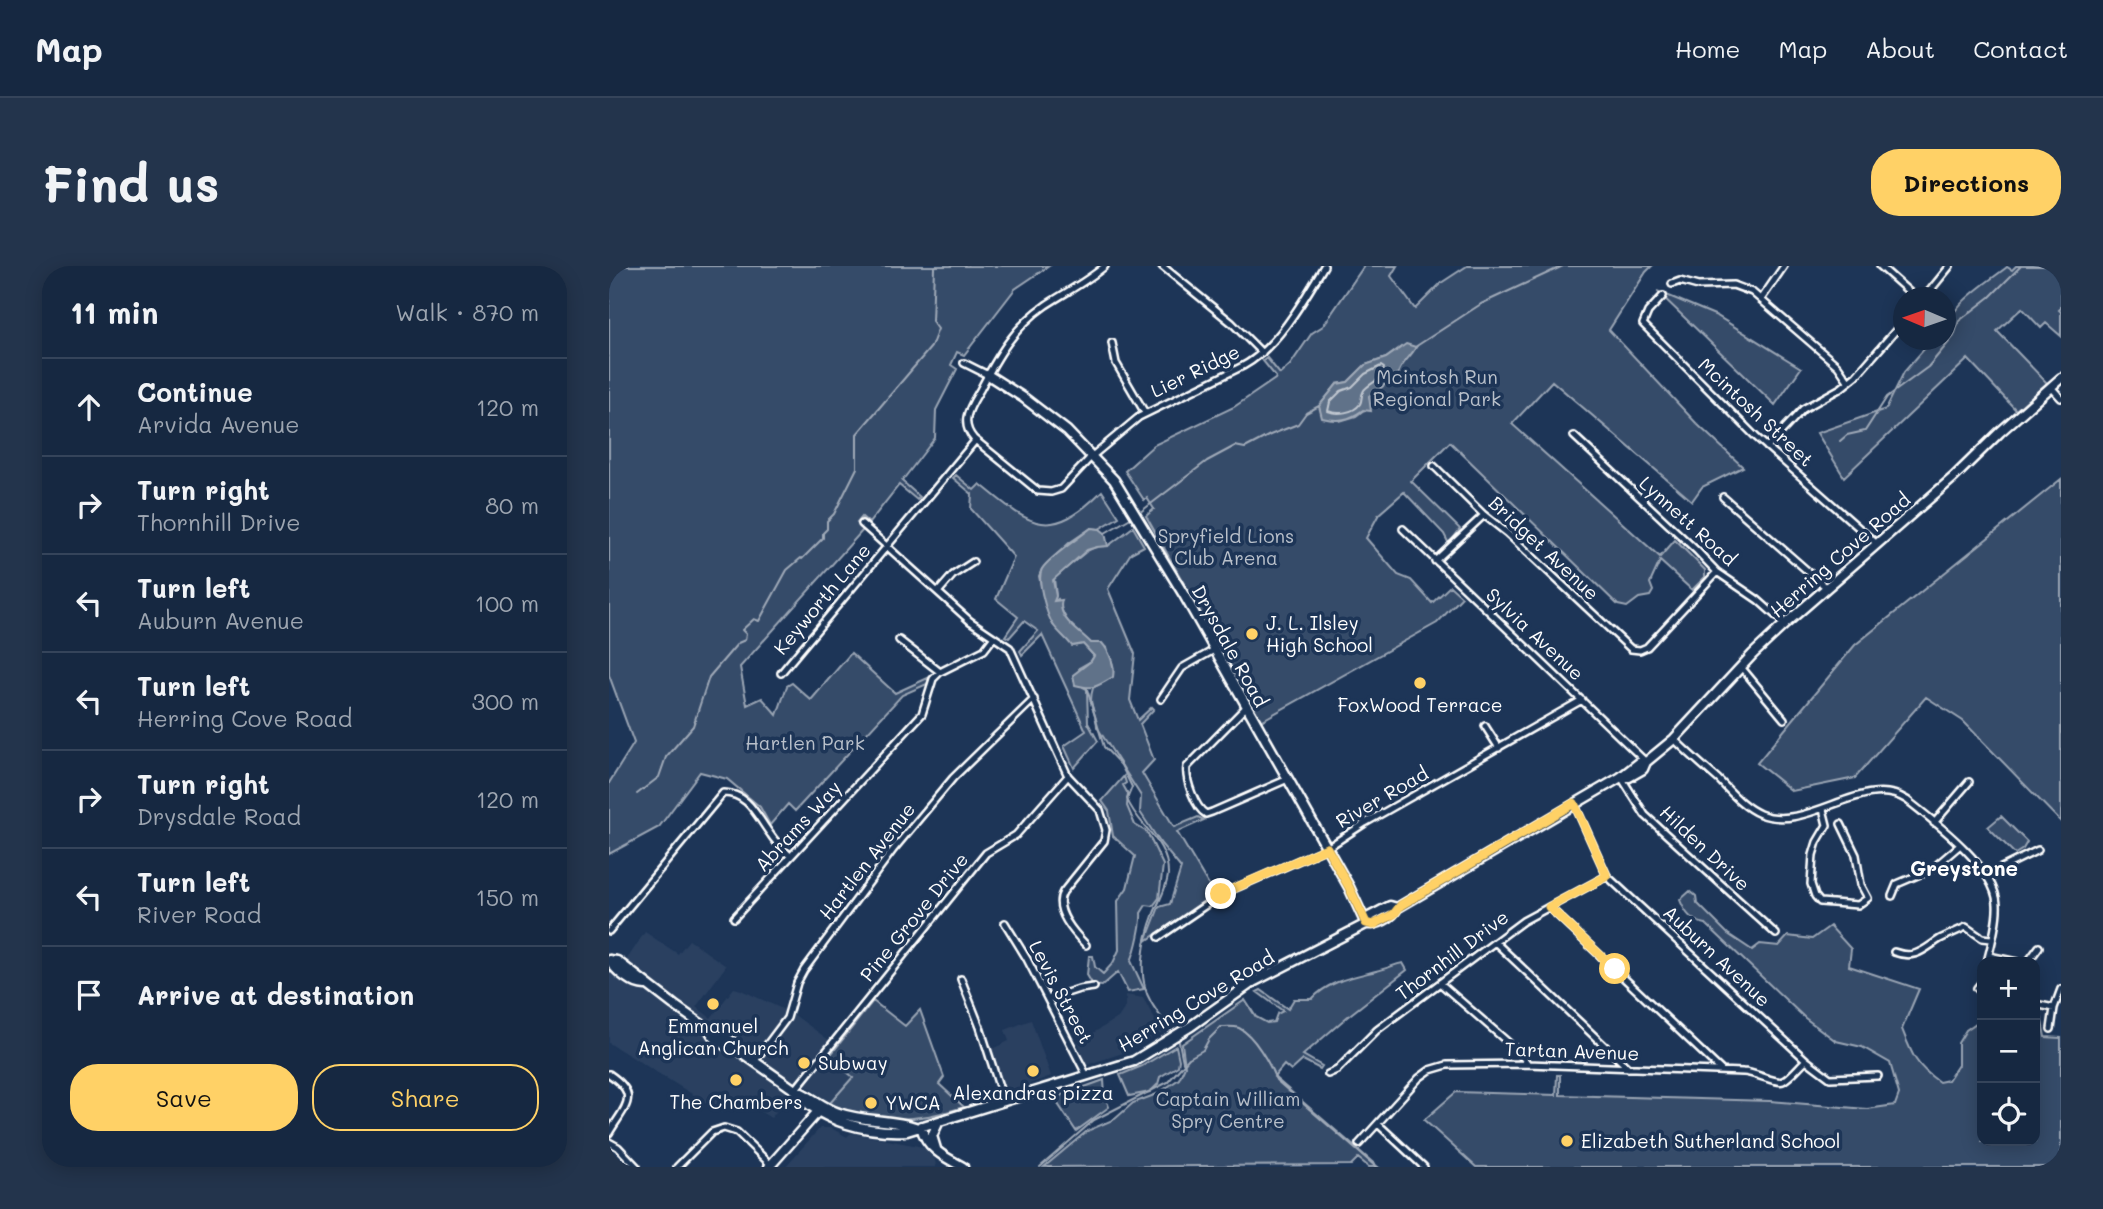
<!DOCTYPE html>
<meta charset="utf-8">
<style>
body{margin:0;font-family:Mali,sans-serif;background:#23344c;color:#f1f3f6}
.controls{position:absolute;right:21px;bottom:21px;display:grid;overflow:hidden;border-radius:14px;box-shadow:0 4px 18px #0003}
.controls button{width:63px;height:63px;display:grid;place-items:center;padding:0;border:0;border-bottom:2px solid #35445a;background:#162841;color:#f1f3f6;font:35px sans-serif}
.compass{position:absolute;left:1284px;top:21px;width:63px;height:63px;border-radius:50%;background:#162841;box-shadow:0 4px 18px #0003;rotate:272deg}
.stop{position:absolute;width:21px;height:21px;margin:-16px;border:5px solid #ffd166;border-radius:50%;background:#fff}
.stop.end{background:#ffd166;border-color:#fff;box-shadow:0 2px 7px #0008}
.list{margin:0;padding:0;list-style:none}
h2{display:flex;justify-content:space-between;align-items:center;height:91px;margin:0;padding:0 28px;font-size:30px}
h2 small{font-size:23px;font-weight:400;color:#9ea6b1}
.list li{display:grid;grid-template-columns:46px 1fr auto;gap:21px;align-items:center;box-sizing:border-box;height:98px;padding:0 28px;border-top:2px solid #35445a}
.list b{display:block;font-size:26px;white-space:nowrap}
.list p{margin:0;font-size:23px;white-space:nowrap;color:#9ea6b1}
.list em{font-size:23px;font-style:normal;color:#9ea6b1}
.actions{display:flex;gap:14px;padding:21px 28px}
.actions a{flex:1;padding:16px 0;border:2px solid #ffd166;border-radius:28px;text-align:center;font-size:24px;color:#ffd166}
.actions .main{background:#ffd166;color:#111}
.icon{flex:none;width:38px;height:38px;fill:none;stroke:currentColor;stroke-width:2;stroke-linecap:round;stroke-linejoin:round}
.map{position:relative;flex:none;width:1452px;height:901px;overflow:hidden;border-radius:28px}
header{display:flex;align-items:center;gap:42px;box-sizing:border-box;height:98px;padding:0 35px;background:#162841;border-bottom:2px solid #35445a}
header strong{font-size:33px}
nav{display:flex;gap:38px;margin-inline-start:auto;font-size:24px}
.intro{display:flex;align-items:center;justify-content:space-between;box-sizing:border-box;height:168px;padding:0 42px}
h1{margin:0;font-size:49px}
.button{padding:18px 32px;border-radius:28px;background:#ffd166;color:#111;font-size:24px;font-weight:700}
main{display:flex;gap:42px;padding:0 42px}
aside{flex:1;background:#162841;border-radius:28px;box-shadow:0 4px 18px #0003}
.map>svg:first-child{display:block}
.built{fill:#2a4161}
.green{fill:#364b69;stroke:#9aa5b4;stroke-width:2;fill-rule:evenodd}
.water{fill:#617289;stroke:#a0aab8;stroke-width:2}
.lines{fill:none;stroke-linecap:round;stroke-linejoin:round}
.shore{stroke:#c0c7d0;stroke-width:2}
.stream{stroke:#a0aab8;stroke-width:2}
.street-casing{stroke:#fff;stroke-width:10}
.secondary-casing{stroke:#fff;stroke-width:13}
.street{stroke:#1d3557;stroke-width:5}
.secondary{stroke:#1d3557;stroke-width:8}
.route{stroke:#ffd166;stroke-width:9}
.poi-dot{fill:#ffd166;stroke:#1d3557;stroke-width:2.5}
.labels{text-anchor:middle;stroke-width:7;stroke-linejoin:round;paint-order:stroke}
.street-label{font-size:19px;fill:#fff;stroke:#1d3557}
.park-label{font-size:19px;fill:#b9c0ca;stroke:#1d3557}
.poi-label{font-size:19px;fill:#fff;stroke:#1d3557;text-anchor:start}
.neighbourhood-label{font-size:21px;font-weight:bold;fill:#fff;stroke:#1d3557}
</style>
<header>
<strong>Map</strong>
<nav><a>Home</a><a>Map</a><a>About</a><a>Contact</a></nav>
</header>
<div class="intro"><h1>Find us</h1><a class="button">Directions</a></div>
<main>
<aside>
<h2>11 min<small>Walk · 870 m</small></h2>
<ul class="list">
<li><svg class="icon" aria-label="ahead" viewBox="0 0 24 24"><path d="M12 20V5M6 11l6-6 6 6"/></svg><div><b>Continue</b><p>Arvida Avenue</p></div><em>120 m</em></li>
<li><svg class="icon" aria-label="right" viewBox="0 0 24 24"><path d="M7 20v-9h11M14 6l5 5-5 5"/></svg><div><b>Turn right</b><p>Thornhill Drive</p></div><em>80 m</em></li>
<li><svg class="icon" aria-label="left" viewBox="0 0 24 24"><path d="M17 20v-9H6M10 6l-5 5 5 5"/></svg><div><b>Turn left</b><p>Auburn Avenue</p></div><em>100 m</em></li>
<li><svg class="icon" aria-label="left" viewBox="0 0 24 24"><path d="M17 20v-9H6M10 6l-5 5 5 5"/></svg><div><b>Turn left</b><p>Herring Cove Road</p></div><em>300 m</em></li>
<li><svg class="icon" aria-label="right" viewBox="0 0 24 24"><path d="M7 20v-9h11M14 6l5 5-5 5"/></svg><div><b>Turn right</b><p>Drysdale Road</p></div><em>120 m</em></li>
<li><svg class="icon" aria-label="left" viewBox="0 0 24 24"><path d="M17 20v-9H6M10 6l-5 5 5 5"/></svg><div><b>Turn left</b><p>River Road</p></div><em>150 m</em></li>
<li><svg class="icon" aria-label="arrive" viewBox="0 0 24 24"><path d="M6 21V4h12l-3 4 3 4H6"/></svg><div><b>Arrive at destination</b></div></li>
</ul>
<div class="actions"><a class="main">Save</a><a>Share</a></div>
</aside>
<div class="map">
<svg width="1452" height="901" viewBox="0 0 1452 901">
<rect width="100%" height="100%" fill="#1d3557"/>
<filter id="ink" filterUnits="userSpaceOnUse"><feTurbulence type="fractalNoise" baseFrequency=".0143" numOctaves="2"/><feDisplacementMap in="SourceGraphic" scale="14" xChannelSelector="R" yChannelSelector="G"/><feConvolveMatrix kernelMatrix="1 2 1 2 8 2 1 2 1" color-interpolation-filters="sRGB"/></filter>
<g filter="url(#ink)">
<path class="built" d="M36 666 69 688 80 674 117 700 87 741 102 752 125 722 132 724 184 748 221 775 220 791 245 811 221 837 191 815 162 852 134 835 122 837 114 847 0 777V701L9 707Z
M517 729 534 732 553 766 520 785 477 799 469 776 509 752 517 740Z
M422 754 442 810 392 828 379 785 400 775 396 764Z
M211 862H222L238 871 242 867 314 881 326 894 327 901H176Z"/>
<path class="green" d="M0 0H440L406 23 355 89 348 86 342 99 348 103 327 144 326 172 293 215 311 231 308 234 290 219 260 257 253 251 248 257 254 264 131 401 138 439 153 432 168 449 178 420 183 417 202 434 242 387 286 427 321 411 318 418 293 429 186 545 179 538 161 559 151 541 118 513 91 506 50 561 0 588V517L25 477 0 409Z
M755 0H788L782 10 806 43 832 17 858 0H1043L1037 6 1000 64 1088 158 1134 201 1093 221 1083 235 943 115 903 158 1051 291 1066 274 1096 304V311L1083 324 1051 295 1041 317 1044 325 1041 330 1030 332 1018 341 1009 339 841 176 802 215 851 263 840 278 835 268 795 226 770 248 757 272 789 309 802 314 823 337 841 320 853 331 828 357 652 455 537 250 545 243 538 232 535 234 516 205 545 179 625 141 666 113 667 111 654 95 658 92 671 108 681 99 703 67 714 60ZM792 81H807L791 100 790 106 780 111 778 117 760 130V140L747 150 731 155 710 141 728 118 739 116 756 99 777 92Z
M1407 0H1452V42L1450 44 1452 46V70L1437 57 1432 62 1413 42 1388 65 1438 117 1407 144 1359 93 1235 211 1208 167 1277 143 1295 106 1323 74H1336C1336 40 1374 20 1398 1L1403 4Z
M1048 25 1108 50 1192 102 1166 139Z
M347 209 365 224 371 218C421 259 440 278 493 225L510 251 490 263 482 262 460 277 439 297 433 303 430 310 434 330 444 359 465 380 474 378 485 390 482 395 470 402 474 421 478 423 479 457 489 475 465 502 455 480 477 465 433 369 413 389 411 385 429 365 415 355 400 372 396 370 409 351 387 333 405 291 362 243 363 228 344 212Z
M1452 213V556L1354 455 1317 431 1246 512 1183 525 1148 497 1246 379Z
M524 261 535 280 522 287 499 323 526 388 521 434 529 454 543 441 545 443 531 458 545 494 533 507 565 561 589 551 595 554 568 566 605 628 537 675 550 641 561 638 572 602 552 578 531 546 532 530 488 461C488 446 478 441 484 422 493 415 508 413 504 399 503 393 499 389 498 382 493 380 487 379 482 377 465 368 454 351 449 333L445 335 447 330 445 312 478 285 488 280H499Z
M515 510 517 517 514 519 519 528 518 540 526 559 538 566 554 599 550 632 544 640 537 639 532 647C533 657 527 684 522 695L535 723 519 726 509 706 493 720 484 719 478 709 480 690H484L486 701 494 708 504 697 510 684 509 635 518 622 526 590 504 570 500 545 493 535Z
M1392 550 1418 576 1414 583 1406 588 1379 561Z
M1081 625 1087 630 1088 637 1119 668 1143 684 1151 678 1170 680 1179 670 1203 673 1221 660 1242 683 1240 700 1310 723 1293 763C1303 789 1307 800 1330 816L1339 814 1349 799V777L1357 764 1373 753V875H1426V750H1432L1436 771 1452 772V901H867L815 854 847 826 947 829 948 809H951V829L1161 835 1258 843 1286 839 1290 828 1281 797 1253 781 1227 775 1196 752 1097 658C1083 656 1076 647 1071 634Z
M794 697 798 704 738 751 694 789 713 800 711 803 694 794 682 805 675 799 665 811 769 901H760L749 892 742 899 435 901 478 865 506 853 524 837 548 828 570 813 576 800 573 778 636 734 647 751 658 757 665 756 668 748 674 745 648 726 652 724 679 743 685 733H703C722 712 752 710 778 702 784 700 787 698 794 697Z
M264 735 296 760 311 744 335 811 330 818 355 841C312 855 262 860 221 837L244 811 220 791Z
M567 780 570 794 569 800 551 811 549 818 541 826 520 830 511 809 533 800Z
M495 814 496 830 500 841 467 865 445 832Z"/>
<path class="water" d="M797 78 807 81C802 91 792 97 789 108L780 111 777 118 760 130 762 145 754 144C740 154 730 156 713 152L710 140 728 118 739 116 756 99 777 92Z
M482 262 491 263 496 267 499 280 488 281 478 284 444 314 447 330 445 335 453 334C447 352 471 365 482 377H493C501 386 506 400 504 411 486 421 486 424 466 419L464 409 482 395 485 390 474 378 463 380C458 373 450 367 445 360 438 351 427 313 433 303 439 292 471 271 482 262Z"/>
<g class="lines">
<path class="shore" d="M772 100 775 102C773 114 766 114 757 122 751 127 754 132 751 138 745 147 728 149 719 145L721 136 732 125 743 121 756 108Z"/>
<path class="stream" d="M806 81 872 38 954 0
M1231 175 1238 169 1256 165 1278 131 1319 101 1345 70 1350 55 1381 31 1412 0
M530 247 598 195 626 180 636 182 661 169 689 158 697 147 710 140
M496 267 525 250
M478 423 495 481 512 499 523 521 518 533C528 559 559 575 559 607 559 620 550 635 545 647 535 673 527 711 542 736 548 747 557 757 564 767
M28 528 50 511 57 491 84 460 100 411 129 377 136 374 137 368 133 364 145 353 150 355 178 304 192 292 193 293 214 272V267L218 263V255L225 248 248 202V168L322 81 329 63 323 55 325 2 327 0
M568 772 570 776 574 796
M431 901 485 854 559 816 580 792 594 784 600 773 612 761C617 761 625 760 630 762 645 769 661 798 667 814L767 901"/>
<defs>
<path id="street" d="M496 0C477 16 457 26 437 39 405 61 388 91 371 124 361 141 350 156 365 173L429 225 442 226 452 223 482 191 530 151 634 100C668 82 696 32 715 0
M553 0 623 57 653 87
M1271 0 1307 32
M1063 18 1071 15 1089 20 1124 19 1143 26 1229 100 1240 116
M1054 30 1039 46 1034 58 1147 171 1268 278
M1153 32 1175 0
M1315 32 1341 0
M503 77 507 97 536 147
M355 97 379 109
M1442 121 1452 132
M965 170 1088 285 1108 306 1149 334 1176 358
M1158 181 1194 143 1232 122 1247 110 1294 56
M825 200 875 249 898 267 1022 383 1031 384 1038 381 1108 306
M1114 231 1218 322
M253 258 361 355 401 382 459 510 491 544 497 564 495 575 454 626C444 643 465 667 477 679
M794 263 1037 496
M826 295 875 249
M330 325 344 309 364 296
M290 374 331 406
M1132 401 1175 453
M172 407 366 175
M552 433 573 402 605 384
M637 441 578 501C576 513 586 542 597 548L603 546 679 513
M876 460 890 482
M1065 473C1079 487 1094 500 1109 513 1122 526 1134 541 1151 548 1200 567 1254 506 1298 534 1326 556 1386 601 1388 638 1389 653 1382 681 1378 696
M1012 511 1036 549 1167 668
M965 537 998 610 1197 794 1221 812 1269 810
M1214 543 1218 559 1208 576 1204 589 1202 618 1206 630 1211 636 1249 639 1259 632 1252 619 1247 589 1232 558
M1325 557 1360 516
M1378 609 1429 584
M1283 630 1288 618 1323 603 1350 580
M940 641 1113 805
M125 652 313 448 324 413 331 406 375 384 385 371
M396 657 418 693 478 810
M0 665 114 527C140 527 148 551 162 569 167 577 174 583 181 590
M550 671 613 628 718 582 756 557 973 434
M886 676 1019 802
M1285 686C1307 694 1315 683 1331 673 1339 669 1348 665 1357 661L1373 672 1382 673
M1380 690 1408 696
M1419 696 1430 681
M352 713 371 761 395 836
M1373 716 1368 722 1373 727
M832 718 909 785 919 798
M439 733 470 723 485 721
M1426 738 1445 742
M1442 763 1445 742 1452 723
M145 796 178 752 188 717 195 704 284 584 344 512 425 433
M0 808C33 830 15 841 0 867
M719 808 728 804 768 764 914 655 998 610
M186 824 377 587 407 569 459 510
M769 858 815 901
M0 876 9 881 28 901
M750 878 810 812 821 804 838 799 919 798 1134 806C1145 806 1168 818 1174 815 1182 811 1190 800 1197 794
M68 901 103 866 115 862 128 866 162 899"/>
<path id="secondary" d="M379 109 415 132 458 165 505 214 575 329 740 621 757 658
M1012 511H1020L1034 503 1037 496 1065 473 1144 388 1176 358 1345 211 1391 166 1452 112
M757 658 760 651 781 640 788 642
M0 694 8 695 65 739 99 763 109 766 124 776 126 782
M1 694C6 705 24 719 36 719
M101 765C106 774 115 781 126 782L186 824C202 830 214 842 230 847 255 856 282 853 306 861
M186 824C211 857 260 867 298 865L525 795 582 760 644 716 757 658C768 659 783 652 788 642L1012 511 1030 497 1037 496
M312 860C317 882 335 891 354 901
M327 883 323 870 329 857
M160 901 212 842"/>
</defs>
<use href="#street" class="street-casing"/>
<use href="#secondary" class="secondary-casing"/>
<use href="#street" class="street"/>
<use href="#secondary" class="secondary"/>
</g>
</g>
<g class="lines" filter="url(#ink)">
<path class="route" d="M612 628 718 582 740 621 757 657 764 659 785 648 792 639 965 537 998 610 940 641 1006 703"/>
</g>
<g class="poi-dot">
<circle cx="643" cy="368" r="7"/>
<circle cx="811" cy="417" r="7"/>
<circle cx="104" cy="738" r="7"/>
<circle cx="195" cy="797" r="7"/>
<circle cx="424" cy="805" r="7"/>
<circle cx="127" cy="814" r="7"/>
<circle cx="262" cy="837" r="7"/>
<circle cx="958" cy="875" r="7"/>
</g>
<g class="labels">
<g class="street-label">
<text transform="translate(586 105) rotate(-26)" y="7">Lier Ridge</text>
<text transform="translate(1147 146) rotate(43)" y="7">Mcintosh Street</text>
<text transform="translate(1079 255) rotate(42)" y="7">Lynnett Road</text>
<text transform="translate(935 282) rotate(43)" y="7">Bridget Avenue</text>
<text transform="translate(1231 289) rotate(-41)" y="7">Herring Cove Road</text>
<text transform="translate(213 333) rotate(-50)" y="7">Keyworth Lane</text>
<text transform="translate(926 368) rotate(43)" y="7">Sylvia Avenue</text>
<text transform="translate(621 380) rotate(61)" y="7">Drysdale Road</text>
<text transform="translate(773 531) rotate(-30)" y="7">River Road</text>
<text transform="translate(189 560) rotate(-47)" y="7">Abrams Way</text>
<text transform="translate(1096 582) rotate(43)" y="7">Hilden Drive</text>
<text transform="translate(258 595) rotate(-52)" y="7">Hartlen Avenue</text>
<text transform="translate(305 651) rotate(-51)" y="7">Pine Grove Drive</text>
<text transform="translate(843 689) rotate(-37)" y="7">Thornhill Drive</text>
<text transform="translate(1108 690) rotate(43)" y="7">Auburn Avenue</text>
<text transform="translate(452 726) rotate(62)" y="7">Levis Street</text>
<text transform="translate(587 735) rotate(-31)" y="7">Herring Cove Road</text>
<text transform="translate(963 785) rotate(2)" y="7">Tartan Avenue</text>
</g>
<g class="park-label">
<text x="828" y="118">Mcintosh Run<tspan x="828" dy="22">Regional Park</tspan></text>
<text x="617" y="277">Spryfield Lions<tspan x="617" dy="22">Club Arena</tspan></text>
<text x="196" y="484">Hartlen Park</text>
<text x="619" y="840">Captain William<tspan x="619" dy="22">Spry Centre</tspan></text>
</g>
<g class="poi-label">
<text x="657" y="364">J. L. Ilsley<tspan x="657" dy="22">High School</tspan></text>
<text x="811" y="446" text-anchor="middle">FoxWood Terrace</text>
<text x="104" y="767" text-anchor="middle">Emmanuel<tspan x="104" dy="22">Anglican Church</tspan></text>
<text x="209" y="804">Subway</text>
<text x="424" y="834" text-anchor="middle">Alexandras pizza</text>
<text x="127" y="843" text-anchor="middle">The Chambers</text>
<text x="276" y="844">YWCA</text>
<text x="972" y="882">Elizabeth Sutherland School</text>
</g>
<g class="neighbourhood-label">
<text x="1355" y="610">Greystone</text>
</g>
</g>
</svg>
<div class="controls">
<button>+</button>
<button>−</button>
<button><svg class="icon" aria-label="locate" viewBox="0 0 24 24"><circle cx="12" cy="12" r="6"/><path d="M12 2v4M12 18v4M2 12h4M18 12h4"/></svg></button>
</div>
<svg class="compass" viewBox="-18 -18 36 36"><path d="M0-13l5 13h-10z" fill="#e53935"/><path d="M0 13l5-13h-10z" fill="#9ea6b1"/></svg>
<div class="stop" style="left:1006px;top:703px"></div>
<div class="stop end" style="left:612px;top:628px"></div>
</div>
</main>
